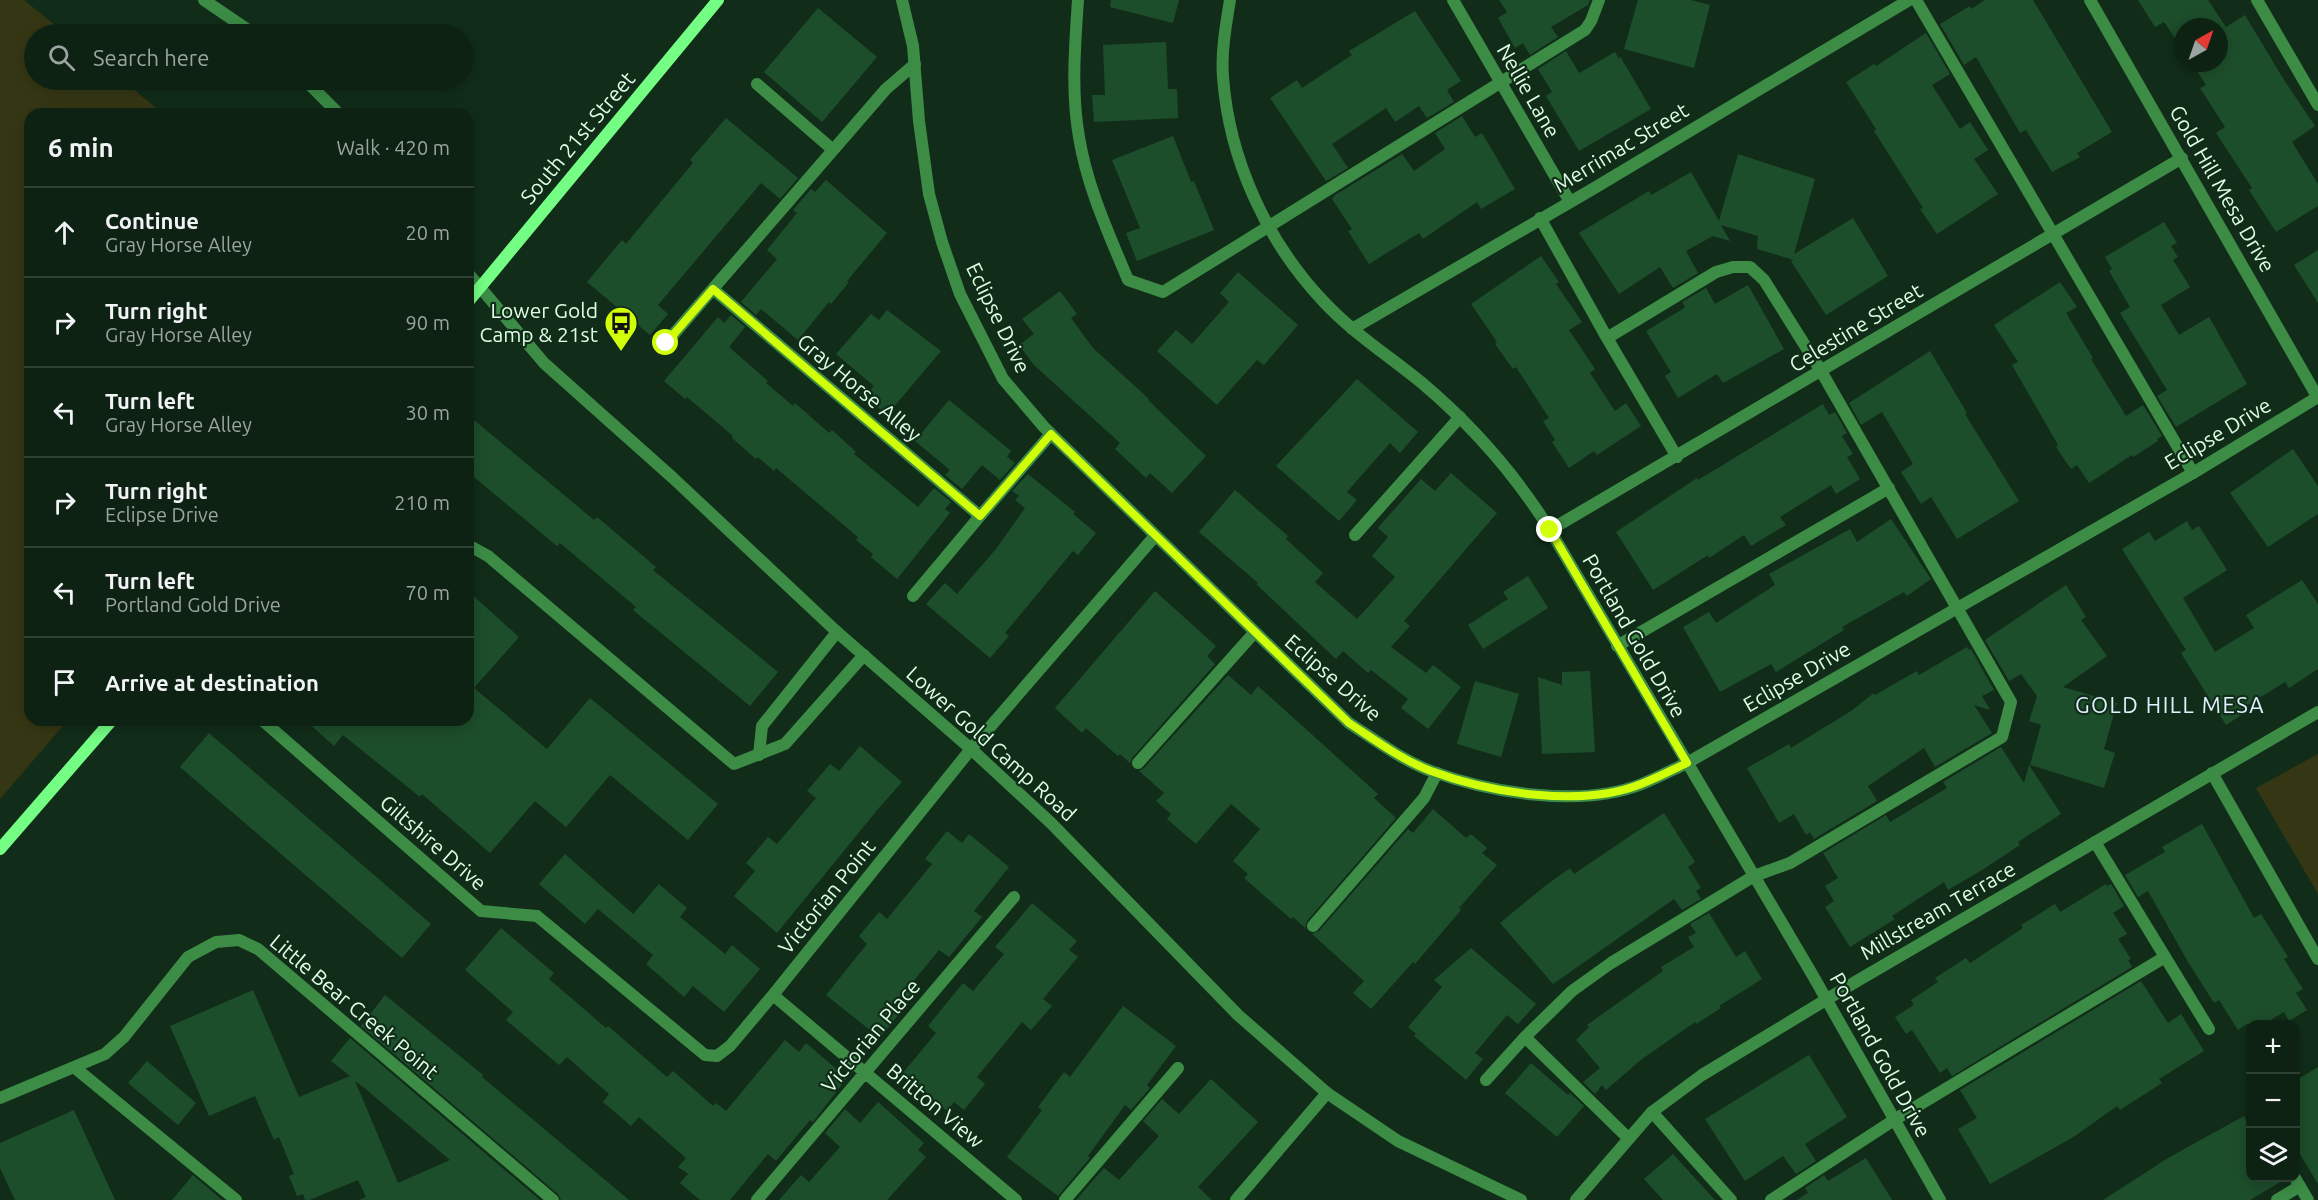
<!DOCTYPE html>
<meta charset="utf-8">
<style>
body{margin:0;font-family:Ubuntu,sans-serif;background:#162a1c;color:#f1f3f6}
.controls{position:absolute;right:18px;bottom:18px;display:grid;overflow:hidden;border-radius:12px;box-shadow:0 3px 15px #0003}
.controls button{width:54px;height:54px;display:grid;place-items:center;padding:0;border:0;border-bottom:2px solid #2d3f33;background:#0d2213;color:#f1f3f6;font:30px sans-serif}
.compass{position:absolute;left:2174px;top:18px;width:54px;height:54px;border-radius:50%;background:#0d2213;box-shadow:0 3px 15px #0003;rotate:40deg}
.stop{position:absolute;width:18px;height:18px;margin:-14px;border:4px solid #d0ff09;border-radius:50%;background:#fff}
.stop.end{background:#d0ff09;border-color:#fff;box-shadow:0 2px 6px #0008}
.list{margin:0;padding:0;list-style:none}
h2{display:flex;justify-content:space-between;align-items:center;height:78px;margin:0;padding:0 24px;font-size:26px}
h2 small{font-size:20px;font-weight:400;color:#9aa4a0}
.list li{display:grid;grid-template-columns:39px 1fr auto;gap:18px;align-items:center;box-sizing:border-box;height:90px;padding:0 24px;border-top:2px solid #2d3f33}
.list b{display:block;font-size:22px;white-space:nowrap}
.list p{margin:0;font-size:20px;white-space:nowrap;color:#9aa4a0}
.list em{font-size:20px;font-style:normal;color:#9aa4a0}
.icon{flex:none;width:33px;height:33px;fill:none;stroke:currentColor;stroke-width:2;stroke-linecap:round;stroke-linejoin:round}
.map{position:relative;flex:none;width:2318px;height:1200px;overflow:hidden}
.search{position:absolute;background:#0d2213;box-shadow:0 3px 15px #0003;left:24px;top:24px;width:450px;height:66px;display:flex;align-items:center;gap:15px;box-sizing:border-box;padding:0 21px;border-radius:33px;color:#9aa4a0;font-size:22px}
.panel{position:absolute;background:#0d2213;box-shadow:0 3px 15px #0003;left:24px;top:108px;width:450px;height:618px;border-radius:18px}
.map>svg:first-child{display:block}
.green{fill:#353714}
.building{fill:#1d4e2b;fill-rule:evenodd}
.lines{fill:none;stroke-linecap:round;stroke-linejoin:round}
.service{stroke:#3c8c46;stroke-width:12}
.minor{stroke:#3c8c46;stroke-width:12}
.tertiary{stroke:#3c8c46;stroke-width:12}
.secondary{stroke:#74ff84;stroke-width:12}
.route{stroke:#d0ff09;stroke-width:8}
.labels{text-anchor:middle;stroke-width:4.5;stroke-linejoin:round;paint-order:stroke}
.street-label{font-size:21px;fill:#ddffe4;stroke:#112d19}
.poi-label{font-size:21px;fill:#ddffe4;stroke:#112d19;text-anchor:end}
.neighbourhood-label{font-size:22px;letter-spacing:1.5px;fill:#dff1ff;stroke:#112d19}
</style>
<div class="map">
<svg width="2318" height="1200" viewBox="0 0 2318 1200">
<rect width="100%" height="100%" fill="#112d19"/>
<path class="green" d="M0 0H24L66 34H34V80H122L164 114H30V720H68L0 799Z
M2318 754V894L2256 788Z"/>
<path class="building" d="M1111 0H1179L1173 23 1110 7Z
M1499 0H1590L1588 5 1551 27 1558 37 1530 55 1523 43 1515 48 1498 18 1507 12Z
M1638 0H1691L1710 5 1694 68 1624 49Z
M1985 0H2033L2112 132 2077 153 2080 157 2052 172 2026 130 2020 133 1976 57 1964 65 1940 24 1970 6 1971 9Z
M2138 0H2208L2226 27 2245 15 2284 80 2315 126 2292 142 2318 184V206L2276 232 2249 190 2252 188 2216 133 2225 127 2200 88 2206 85 2192 63H2219V27H2183V50L2164 22 2155 27Z
M818 8 877 57 822 122 764 72Z
M1415 11 1461 81 1447 90 1454 102 1427 118 1419 106 1395 122 1386 108 1332 144 1348 168 1326 181 1270 98 1297 80 1302 88 1352 55 1349 51Z
M1926 33 1950 74 1932 85 1960 129 1970 122 1988 150 1974 159 1998 194 1937 234 1920 209 1923 208 1874 131 1876 129 1846 82 1874 64 1876 66Z
M1166 42 1168 89H1177L1178 118 1094 122 1092 95H1105L1103 45Z
M1566 51 1579 73 1615 52 1619 59 1620 56 1651 109 1579 151 1546 96 1552 92 1538 69Z
M1462 116 1475 137 1482 133 1515 189 1481 209 1477 202 1423 239 1419 233 1369 264 1348 231 1352 229 1332 199 1335 195 1402 154 1414 171 1445 149 1435 133Z
M726 118 798 178 780 199 761 183 658 305 668 314 650 335 587 282 622 240 626 244 693 163 690 160Z
M1173 136 1191 182 1194 181 1214 230 1137 261 1126 233 1140 228 1112 160Z
M1738 154 1815 179 1794 254 1853 218 1888 276 1826 315 1791 261 1794 260 1757 249 1758 236 1721 225 1730 241 1713 236 1686 251 1698 273 1673 288 1660 267 1619 294 1579 233 1649 191 1651 195 1691 172 1719 221Z
M826 180 887 233 847 281 849 282 831 304 829 302 798 340 761 309 756 315 741 302 777 259 767 250 797 213 793 210 811 189 815 192Z
M2164 222 2177 243 2171 246 2178 257 2173 260 2190 287 2161 305 2179 335 2209 317 2247 384 2176 427 2157 396 2167 390 2120 313 2130 307 2109 271 2112 269 2105 257Z
M2318 250V303L2294 265Z
M1541 256 1559 282 1556 284 1582 322 1569 330 1595 369 1590 373 1615 411 1626 403 1641 426 1597 455 1594 451 1569 468 1552 442 1555 440 1543 421 1549 418 1516 367 1513 369 1495 344 1497 342 1471 304Z
M1238 272 1298 325 1264 365 1257 360 1217 405 1157 351 1176 330 1192 344 1229 302 1220 293Z
M2060 282 2077 307 2066 313 2093 358 2091 359 2126 416 2143 405 2162 436 2157 439 2158 441 2133 457 2132 455 2089 483 2077 465 2071 469 2056 447 2058 445 2012 365 2018 362 1994 325Z
M1748 285 1784 349 1723 383 1717 374 1678 398 1665 376 1671 372 1646 331 1681 310 1685 307 1682 302 1706 288 1715 304Z
M1060 291 1077 314 1071 318 1093 348 1149 399 1148 400 1206 456 1172 493 1150 473 1146 478 1115 449 1120 443 1034 365 1019 345 1034 334 1022 319Z
M887 310 941 351 887 415 865 396 874 386 836 354 871 314 879 320Z
M731 315 745 327 729 347 768 381 766 383 793 406 795 403 829 433 832 430 856 452 854 454 918 507 934 488 951 502 945 509 950 513 897 579 871 557 873 554 856 540 858 537 776 468 774 471 758 457 756 459 732 438 733 436 687 397 685 399 664 381 718 317 724 323Z
M1930 351 1967 413 1965 414 2019 501 1957 539 1931 497 1921 504 1901 472 1913 464 1882 412 1861 425 1849 403Z
M1357 379 1418 432 1400 453 1390 443 1360 477 1347 492 1357 500 1339 521 1276 466Z
M949 400 1011 451 1007 457 1015 463 1000 480 982 465 962 489 945 475 950 470 915 441Z
M1823 404 1829 415 1835 412 1847 433 1842 436 1853 454 1847 457 1860 479 1836 494 1831 485 1780 517 1786 525 1751 546 1744 535 1709 558 1708 555 1653 590 1616 532 1697 478 1698 480Z
M468 415 594 520 597 517 656 567 653 570 778 672 750 706 633 610 636 607 560 543 557 546 468 472Z
M2293 449 2318 486V514L2268 547 2230 493Z
M1451 473 1497 513 1404 621 1410 626 1391 647 1426 673 1433 665 1461 687 1428 729 1401 708 1408 699 1371 670 1368 673 1343 651 1336 659 1256 584 1258 583 1199 532 1235 490 1288 536 1286 539 1323 573 1315 582 1357 619 1395 577 1372 556 1388 537 1378 528 1421 479 1435 491Z
M1028 474 1075 512 1073 514 1096 533 1078 555 1073 551 1005 633 1009 636 990 658 926 604 945 583 957 594 996 549 1025 508 1015 500 1019 496 1012 491Z
M1891 519 1931 579 1907 596 1904 592 1842 627 1844 630 1776 672 1771 664 1720 692 1683 627 1709 612 1716 623 1775 585 1769 574 1850 529 1857 542Z
M2187 521 2192 530 2199 526 2227 570 2183 598 2215 652 2254 628 2246 615 2302 580 2318 604V669L2289 688 2285 682 2246 706 2249 710 2226 725 2181 653 2186 650 2122 549 2149 532 2155 541Z
M1528 576 1548 608 1483 649 1468 625 1508 599 1503 592Z
M2066 585 2086 617 2081 620 2107 656 2063 687 2117 703 2104 749 2115 753 2104 788 2030 765 2041 725 2029 721 2037 696 2021 674 2009 681 1985 640Z
M468 591 519 637 474 688 547 749 590 698 718 804 688 840 610 775 566 827 535 801 490 853 422 794 420 797 343 735 334 746 305 720H468Z
M1155 591 1216 646 1207 656 1215 664 1132 758 1130 763 1120 754 1118 756 1086 728 1082 733 1055 708Z
M1967 647 1969 650 1971 649 1994 690 1982 696 1990 710 1974 705 1992 733 1935 767 1924 748 1868 786 1877 801 1814 839 1810 832 1806 835 1794 814 1779 823 1747 768 1789 744 1791 748 1851 711 1874 693 1875 695 1917 671 1919 675Z
M1590 671 1595 752 1542 754 1538 677 1562 685V672Z
M1228 675 1251 695 1258 686 1378 794 1374 798 1396 818 1307 921 1305 928 1293 917 1291 919 1244 878 1248 874 1233 861 1260 829 1231 804 1196 844 1167 819 1171 814 1156 801 1164 793 1139 771 1144 768Z
M1475 681 1519 694 1501 757 1457 744Z
M209 733 431 924 402 958 180 767Z
M860 746 902 782 878 809 777 933 734 896 755 871 746 863 768 837 777 844 816 798 807 791 830 764 839 771Z
M2001 747 2024 783 2029 765 2061 814 2018 842 2020 845 1982 870 1948 890 1944 882 1892 916 1895 919 1850 947 1825 907 1834 901 1825 886 1838 878 1823 853 1886 815 1890 822 1947 788 1943 782Z
M1433 809 1466 838 1471 834 1487 848 1482 853 1497 865 1459 908 1461 910 1415 964 1413 962 1371 1009 1353 993 1364 981 1312 934 1319 931 1408 829 1413 833Z
M1664 813 1695 862 1688 867 1701 888 1696 891 1701 899 1682 910 1674 899 1553 984 1500 923 1545 886 1570 868 1574 874Z
M2202 824 2254 918 2261 914 2288 957 2284 959 2303 989 2296 993 2307 1010 2289 1021 2284 1012 2264 1024H2247L2238 1030 2219 1000 2214 1003 2188 962 2148 891 2138 897 2125 875 2165 852 2162 847Z
M947 831 962 843 969 834 1009 867 974 911 982 917 949 957 939 950 907 989 914 995 880 1038 826 995 867 944 859 936 879 912 887 919 932 864 925 859Z
M565 854 633 914 659 884 687 908 680 917 725 954 732 945 760 969 724 1012 693 986 684 997 646 964 653 955 598 909 585 924 539 884Z
M2106 884 2107 886 2111 884 2124 906 2113 913 2127 934 2118 939 2131 959 2128 960 2132 967 1952 1076 1947 1068 1940 1073 1912 1030 1906 1034 1895 1017 1914 1005 1911 1000 1938 982 1935 978 1966 958 1970 963 2023 928 2021 925 2055 904 2060 912Z
M1032 903 1077 941 1069 950 1078 957 1043 999 1052 1006 1031 1030 1022 1022 977 1077 985 1084 964 1110 954 1102 947 1111 902 1074 936 1033 928 1026 963 983 973 991 1004 954 995 947Z
M1709 913 1736 957 1745 951 1762 979 1719 1006 1721 1008 1696 1024 1695 1022 1642 1059 1606 1090 1602 1085 1595 1094 1583 1082 1600 1068 1576 1040 1589 1027 1587 1025 1663 971 1661 967 1694 947 1688 937 1696 933 1690 924Z
M501 928 554 973 549 979 606 1028 608 1026 667 1077 673 1071 713 1106 716 1103 726 1111 785 1040 799 1052 806 1043 847 1078 813 1122 810 1120 776 1161 768 1154 730 1200H700L680 1183 688 1174 678 1167 686 1158 639 1117 631 1126 603 1102 609 1094 567 1057 559 1065 506 1020 513 1012 465 970Z
M1471 948 1536 1004 1518 1024 1507 1015 1475 1053 1483 1059 1466 1080 1414 1036 1416 1034 1408 1027 1442 987 1434 980Z
M2141 981 2168 1023 2181 1014 2204 1051 2159 1079 2162 1083 2120 1110 2117 1106 2075 1136 1990 1184 1958 1129 1977 1118 1960 1090Z
M253 990 299 1097 350 1076 331 1061 350 1038 540 1200H359L366 1197 358 1180 309 1200H305L303 1194 297 1196 289 1176 294 1174 279 1137 274 1140 255 1096 209 1116 170 1026ZM355 1081 362 1086 450 1160 398 1183Z
M385 995 483 1075 482 1077 629 1200H561L558 1194 361 1026Z
M1123 1006 1176 1046 1147 1085 1150 1088 1131 1110 1125 1105 1088 1156 1090 1158 1058 1196 1007 1157 1042 1110 1038 1107 1064 1072 1070 1077Z
M1809 1055 1847 1117 1805 1144 1816 1161 1796 1174 1783 1156 1745 1181 1705 1119Z
M147 1061 196 1103 178 1125 128 1083Z
M1531 1063 1568 1095 1570 1093 1584 1106 1557 1137 1505 1093Z
M2318 1067V1184L2295 1146V1081Z
M1211 1079 1258 1122 1198 1187 1212 1200H1076L1104 1168 1119 1180 1159 1136 1143 1121 1162 1099 1179 1114Z
M878 1102 924 1143 918 1150 926 1157 887 1200H779L801 1175 809 1182 840 1147 825 1133 845 1109 860 1123Z
M74 1110 115 1200H15L0 1168V1143Z
M2244 1116 2250 1128V1178H2287L2250 1200H2103L2168 1158Z
M1673 1154 1715 1200H1663L1644 1179Z
M1866 1158 1892 1200H1797L1808 1193 1805 1188 1824 1175 1828 1181Z
M193 1175 221 1199 223 1200H172Z"/>
<g class="lines">
<path class="service" d="M1078 0C1075 45 1071 92 1079 137 1087 187 1109 234 1128 280L1163 292 1585 30 1591 21 1599 0
M1916 0 2193 473
M2257 0 2318 105
M757 84 832 149
M1540 218 1607 338 1677 457
M713 289 980 516 1051 434
M666 343 886 89 915 64
M1355 535 1460 417
M913 596 980 516
M1617 646 1889 488
M1138 763 1254 633
M2095 842 2209 1029
M481 911 537 916
M1313 926 1424 798 1437 773
M1525 1037 1628 1138
M1486 1080 1525 1037 1572 991 1611 963 1754 876 1790 863 2002 737 2011 702 1821 371 1764 280 1750 267H1733L1716 272 1607 338
M1652 1112 1731 1200
M2295 1178 2308 1200
M1771 1200 1894 1120 2165 957
M2277 1200 2300 1186"/>
<path class="minor" d="M902 0 913 46 919 121 929 194 942 242 960 294 1003 379 1044 427 1349 723C1375 740 1402 760 1431 771 1490 793 1582 808 1642 784 1657 778 1672 770 1687 763L2193 473 2318 397
M1230 0C1226 25 1221 51 1223 77 1229 160 1267 242 1324 302 1353 333 1389 356 1422 383 1473 426 1515 474 1550 530L1812 974 1940 1200
M1453 0 1570 202
M2090 0 2318 398
M1352 329 1591 190 1909 0
M1550 530 2182 158
M468 545 488 556 734 764 785 744 864 655
M262 720 481 911
M759 755 762 726 837 632
M2212 773 2318 959
M537 916 705 1055 717 1056 730 1046 773 995 971 749 1155 536
M773 995 1016 1200
M74 1067 236 1200
M0 1098 105 1054 124 1037 188 957 216 942 239 940 258 949 553 1200
M757 1200 1014 897
M1065 1200 1178 1068
M1236 1200 1327 1093
M1576 1200 1652 1112 1702 1075 1857 981 2318 712"/>
<path class="tertiary" d="M204 0 254 34
M305 80 339 114
M468 273 544 363 673 478 837 632 971 749 1051 823 1238 1015 1327 1093 1398 1141 1521 1200"/>
<path class="secondary" d="M468 302 718 0
M0 849 112 720"/>
</g>
<g class="lines">
<path class="route" d="M666 343 713 289 980 516 1051 434 1349 723C1375 740 1402 760 1431 771 1490 793 1582 808 1641 784 1657 778 1672 770 1687 763L1550 530"/>
</g>
<defs>
<symbol id="bus-pin" viewBox="-11 -11 22 30"><path d="M0 17L-7.5 6A9.5 9.5 0 1 1 7.5 6Z" fill="#d0ff09" stroke="#112d19"/><path d="M-5-6H5V4H4V6H2V4H-2V6H-4V4H-5ZM-3.5-4V0h7V-4ZM-3.5 1.2v1.5H-2V1.2ZM2 1.2v1.5H3.5V1.2Z" fill="#111"/></symbol>
</defs>
<g fill-rule="evenodd">
<use href="#bus-pin" x="602" y="304" width="38" height="52"/>
</g>
<g class="labels">
<g class="street-label">
<text transform="translate(1528 91) rotate(60)" y="7">Nellie Lane</text>
<text transform="translate(578 138) rotate(-50)" y="7">South 21st Street</text>
<text transform="translate(1621 148) rotate(-31)" y="7">Merrimac Street</text>
<text transform="translate(2222 189) rotate(60)" y="7">Gold Hill Mesa Drive</text>
<text transform="translate(998 318) rotate(64)" y="7">Eclipse Drive</text>
<text transform="translate(1856 328) rotate(-31)" y="7">Celestine Street</text>
<text transform="translate(859 388) rotate(40)" y="7">Gray Horse Alley</text>
<text transform="translate(2218 434) rotate(-31)" y="7">Eclipse Drive</text>
<text transform="translate(1634 636) rotate(60)" y="7">Portland Gold Drive</text>
<text transform="translate(1797 677) rotate(-30)" y="7">Eclipse Drive</text>
<text transform="translate(1333 678) rotate(41)" y="7">Eclipse Drive</text>
<text transform="translate(991 744) rotate(42)" y="7">Lower Gold Camp Road</text>
<text transform="translate(433 843) rotate(41)" y="7">Giltshire Drive</text>
<text transform="translate(827 897) rotate(-51)" y="7">Victorian Point</text>
<text transform="translate(1938 911) rotate(-30)" y="7">Millstream Terrace</text>
<text transform="translate(354 1007) rotate(40)" y="7">Little Bear Creek Point</text>
<text transform="translate(871 1036) rotate(-50)" y="7">Victorian Place</text>
<text transform="translate(1880 1055) rotate(61)" y="7">Portland Gold Drive</text>
<text transform="translate(935 1106) rotate(40)" y="7">Britton View</text>
</g>
<g class="poi-label">
<text x="598" y="318">Lower Gold<tspan x="598" dy="24">Camp &amp; 21st</tspan></text>
</g>
<g class="neighbourhood-label">
<text x="2170" y="713">GOLD HILL MESA</text>
</g>
</g>
</svg>
<div class="controls">
<button>+</button>
<button>−</button>
<button><svg class="icon" aria-label="layers" viewBox="0 0 24 24"><path d="M12 4l9 5-9 5-9-5zM3 14l9 5 9-5"/></svg></button>
</div>
<svg class="compass" viewBox="-18 -18 36 36"><path d="M0-13l5 13h-10z" fill="#e53935"/><path d="M0 13l5-13h-10z" fill="#9aa4a0"/></svg>
<div class="stop" style="left:666px;top:343px"></div>
<div class="stop end" style="left:1550px;top:530px"></div>
<div class="search"><svg class="icon" aria-label="search" viewBox="0 0 24 24"><circle cx="10" cy="10" r="6"/><path d="M15 15l6 6"/></svg>Search here</div>
<section class="panel">
<h2>6 min<small>Walk · 420 m</small></h2>
<ul class="list">
<li><svg class="icon" aria-label="ahead" viewBox="0 0 24 24"><path d="M12 20V5M6 11l6-6 6 6"/></svg><div><b>Continue</b><p>Gray Horse Alley</p></div><em>20 m</em></li>
<li><svg class="icon" aria-label="right" viewBox="0 0 24 24"><path d="M7 20v-9h11M14 6l5 5-5 5"/></svg><div><b>Turn right</b><p>Gray Horse Alley</p></div><em>90 m</em></li>
<li><svg class="icon" aria-label="left" viewBox="0 0 24 24"><path d="M17 20v-9H6M10 6l-5 5 5 5"/></svg><div><b>Turn left</b><p>Gray Horse Alley</p></div><em>30 m</em></li>
<li><svg class="icon" aria-label="right" viewBox="0 0 24 24"><path d="M7 20v-9h11M14 6l5 5-5 5"/></svg><div><b>Turn right</b><p>Eclipse Drive</p></div><em>210 m</em></li>
<li><svg class="icon" aria-label="left" viewBox="0 0 24 24"><path d="M17 20v-9H6M10 6l-5 5 5 5"/></svg><div><b>Turn left</b><p>Portland Gold Drive</p></div><em>70 m</em></li>
<li><svg class="icon" aria-label="arrive" viewBox="0 0 24 24"><path d="M6 21V4h12l-3 4 3 4H6"/></svg><div><b>Arrive at destination</b></div></li>
</ul>
</section>
</div>
